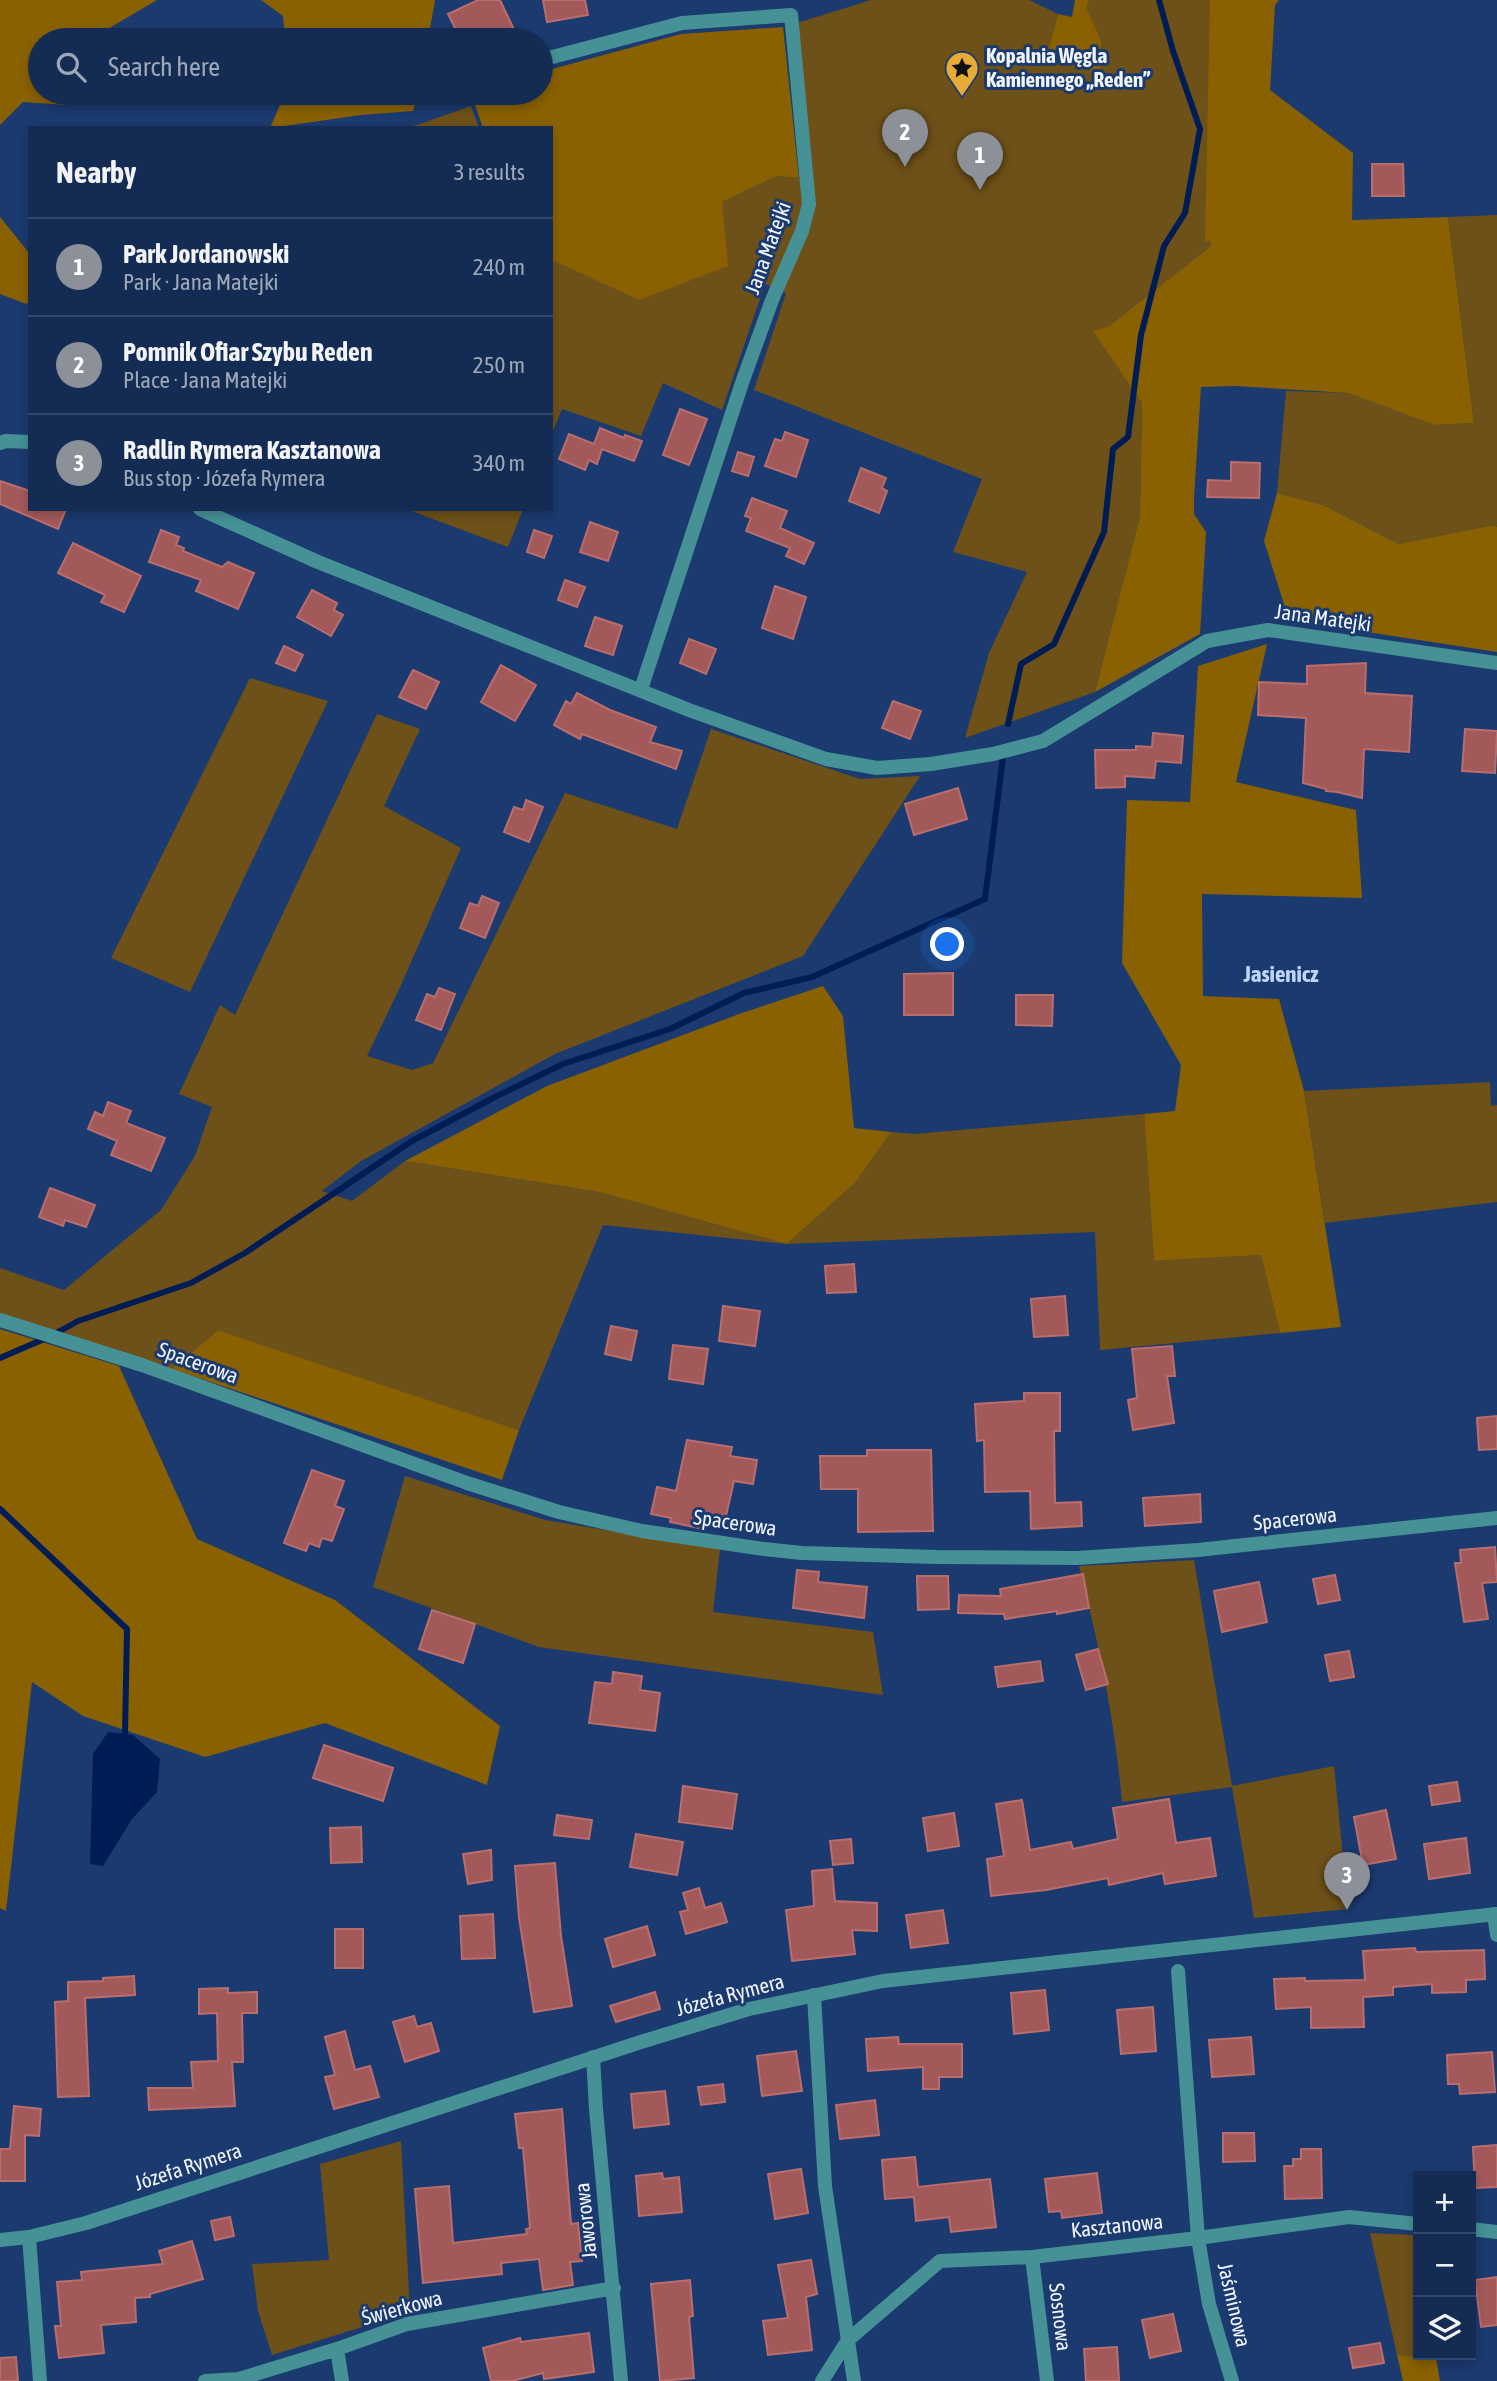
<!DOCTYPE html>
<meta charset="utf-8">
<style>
body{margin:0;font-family:"Asap Condensed",sans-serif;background:#1d345a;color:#f1f3f6}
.controls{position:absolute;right:21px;bottom:21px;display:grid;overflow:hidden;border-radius:0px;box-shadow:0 4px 10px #0003}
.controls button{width:63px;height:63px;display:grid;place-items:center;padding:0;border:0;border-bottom:2px solid #33486a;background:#142c53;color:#f1f3f6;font:35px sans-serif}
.you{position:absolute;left:948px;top:945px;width:24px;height:24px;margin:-18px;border:5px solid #fff;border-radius:50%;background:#1a73e8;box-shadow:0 0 0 10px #1a73e833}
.badge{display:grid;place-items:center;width:46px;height:46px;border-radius:50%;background:#8c9099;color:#fff;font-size:23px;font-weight:700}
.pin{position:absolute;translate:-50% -58px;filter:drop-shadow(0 2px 4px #0008)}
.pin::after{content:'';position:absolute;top:37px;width:24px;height:21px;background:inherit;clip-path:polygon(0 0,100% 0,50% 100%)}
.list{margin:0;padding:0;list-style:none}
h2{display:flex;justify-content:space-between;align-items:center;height:91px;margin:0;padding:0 28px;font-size:30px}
h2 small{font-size:23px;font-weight:400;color:#9da7b8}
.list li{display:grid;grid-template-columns:46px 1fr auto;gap:21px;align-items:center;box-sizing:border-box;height:98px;padding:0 28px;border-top:2px solid #33486a}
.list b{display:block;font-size:26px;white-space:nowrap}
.list p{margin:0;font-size:23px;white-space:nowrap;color:#9da7b8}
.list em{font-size:23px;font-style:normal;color:#9da7b8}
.icon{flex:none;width:38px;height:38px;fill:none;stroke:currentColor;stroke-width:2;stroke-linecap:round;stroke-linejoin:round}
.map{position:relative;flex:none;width:1497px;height:2381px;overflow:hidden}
.search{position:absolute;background:#142c53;box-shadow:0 4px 10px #0003;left:28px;top:28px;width:525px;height:77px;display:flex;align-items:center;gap:18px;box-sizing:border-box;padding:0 24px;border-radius:38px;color:#9da7b8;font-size:26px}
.panel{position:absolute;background:#142c53;box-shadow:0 4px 10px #0003;left:28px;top:126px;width:525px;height:385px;border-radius:0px}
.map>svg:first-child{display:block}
.green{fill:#6e5118}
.forest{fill:#896100}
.water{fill:#001c54}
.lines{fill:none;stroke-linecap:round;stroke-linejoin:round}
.stream{stroke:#001c54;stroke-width:6}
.building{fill:#a35959;stroke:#ba6d6d;stroke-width:2}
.minor{stroke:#459196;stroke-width:14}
.tertiary{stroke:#459196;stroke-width:14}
.labels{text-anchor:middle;stroke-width:6;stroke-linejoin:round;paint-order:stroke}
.poi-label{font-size:21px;font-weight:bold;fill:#f1f5fc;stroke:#1b3a6f;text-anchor:start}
.street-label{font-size:21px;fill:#f1f5fc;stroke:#1b3a6f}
.neighbourhood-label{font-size:23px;font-weight:bold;fill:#bdd4fb;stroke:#1b3a6f}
</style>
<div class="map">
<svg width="1497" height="2381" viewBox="0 0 1497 2381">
<rect width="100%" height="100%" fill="#1b3a6f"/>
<path class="green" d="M871 0H1029L1058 14 1049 48 1101 40 1085 8 1089 0H1216L1211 246 1109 326 1094 331 1142 403 1140 516 1095 692 965 738 989 653 1027 572 953 552 982 479 754 390 786 293 765 284 722 410 663 383 641 436 562 409 551 436V260L639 300 722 202 777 176 799 178 809 176 797 23Z
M471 106 479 128H401L417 125Z
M1497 215V527L1493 525 1399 544 1323 505 1277 493 1286 391 1348 393 1434 425 1474 423 1448 217Z
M406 509H523L508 547Z
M250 678 328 701 190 992 111 958Z
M377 714 420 729 384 806 461 848 401 985 367 1056 412 1070 433 1063 565 793 677 829 711 729 860 779 920 776 803 956 555 1054 361 1161 322 1191 352 1201 405 1161 599 1192 787 1244 856 1182 891 1132 914 1134 1144 1114 1154 1261 1261 1255 1280 1333 1100 1350 1095 1232 787 1244 603 1225 519 1430 218 1330 172 1369 0 1313V1268L64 1290 161 1210 195 1156 212 1107 179 1094 220 1005 235 1015Z
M1490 1082 1491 1106 1497 1105V1202L1325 1223 1304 1091Z
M405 1476 545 1520 720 1549 713 1612 873 1632 883 1695 539 1647 373 1587Z
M1194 1560 1232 1786 1334 1766 1348 1909 1254 1918 1232 1787 1122 1802C1115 1722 1099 1644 1079 1566Z
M401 2141 410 2312 272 2355 258 2311 252 2264 329 2260 320 2164Z
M1370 2233 1414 2235 1418 2261V2355H1436V2357L1397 2355Z"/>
<path class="forest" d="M0 0H157L106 30 108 40H40V93H133L136 98 67 105 23 102 0 125Z
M261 0H435L428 40H285L283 16Z
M1075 0H1089L1086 8 1101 40 1100 75 1069 61 1049 48 1058 14 1072 17Z
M1210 0H1279L1275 5 1270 90 1353 153 1352 220 1448 217 1474 423 1434 425 1348 393 1235 386 1201 387 1194 498V514L1206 532 1200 634 1095 692 1140 516 1142 403 1093 331 1109 326 1211 246V241H1205Z
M783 27 799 178 777 176 722 202 728 266 639 300 551 260V128H483L474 102 495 93H541V72L681 34Z
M285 93H418L413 111 361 115 270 128Z
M0 217 30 254V301L26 304 0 294Z
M1277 493 1323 505 1399 544 1493 525 1497 527V652L1289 620 1264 541Z
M1267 644 1236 782 1356 810 1362 898 1202 894 1203 996 1279 999 1304 1091 1341 1327 1280 1333 1261 1255 1154 1261 1144 1114 1175 1111 1181 1065 1122 963 1127 800 1190 802 1198 666Z
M823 986 843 1016 854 1128 891 1132 856 1182 787 1244 599 1192 405 1161 547 1086 739 1014Z
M0 1329 119 1366 197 1539 335 1600 500 1726 487 1785 325 1723 205 1757 83 1716 32 1682 6 1911 0 1908Z
M218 1330 519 1430 502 1480 172 1369Z
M1397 2355 1436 2357 1440 2381H1403Z"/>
<path class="water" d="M108 1732 133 1735 160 1759 157 1792 132 1819 103 1866 90 1864 93 1754Z"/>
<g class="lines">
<path class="stream" d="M1008 724 1021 664 1054 644 1104 532 1113 449 1128 437 1141 335 1164 246 1185 213 1200 129 1173 51 1159 0
M0 1358 51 1336 78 1321 191 1283 245 1253 412 1141 495 1097 563 1064 670 1029 744 993 812 977 985 899 1003 757
M0 1509 127 1629 125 1734"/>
</g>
<path class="building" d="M478 0H500L519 40H461L448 14Z
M543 0H585L588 15 547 22Z
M1372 164H1403L1404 196H1372Z
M680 409 707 419 689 465 663 455Z
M600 428 624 438 625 435 642 441 634 461 602 449 597 464 589 460 585 470 559 459 569 434 594 444Z
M785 432 808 440 796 477 765 466 775 439 782 441Z
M738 452 754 457 748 476 732 471Z
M1231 462 1260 463 1259 498 1207 497 1208 480 1231 481Z
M861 468 886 478 882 488 887 491 879 513 849 501Z
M0 481 30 491V509H66L58 529 0 504Z
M752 498 787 511 780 528 814 543 804 564 786 556 790 548 746 531 751 518 745 516Z
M590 522 618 532 608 561 580 552Z
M161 530 179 537 176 545 184 548 183 551 222 567 228 562 254 573 238 609 196 591 201 580 149 562Z
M534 530 552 536 544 558 527 552Z
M73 543 141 576 124 612 101 602 105 595 58 573Z
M565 580 585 587 577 607 558 600Z
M775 586 806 597 793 639 762 628Z
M312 590 337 603 334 610 343 615 331 636 297 617Z
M595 617 622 626 613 655 585 646Z
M689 639 716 649 706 674 680 663Z
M284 646 303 655 295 671 276 663Z
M1366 663 1365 693 1412 696 1409 752 1364 749 1362 798 1337 792 1326 791V789L1303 783 1306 718 1258 715 1259 682 1307 684V666Z
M501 665 536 685 515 721 481 702Z
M413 670 439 682 426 709 399 697Z
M577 693 610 710 656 727 650 742 682 751 676 769 582 734 580 739 554 725 566 701 571 704Z
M893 701 921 711 910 739 882 728Z
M1465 729 1497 731 1495 773 1462 771Z
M1153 733 1183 736 1181 763 1156 761 1154 778 1125 776V787L1096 788 1095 750H1136V746L1152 747Z
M958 788 967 819 914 835 905 804Z
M526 800 543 807 529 842 504 832 514 807 523 810Z
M482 896 499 903 485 938 460 928 470 903 478 906Z
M953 973V1015H904V974Z
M439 988 455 994 441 1030 416 1020 427 994 435 997Z
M1016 995H1053L1052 1026 1016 1025Z
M108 1102 131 1111 126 1123 165 1138 151 1171 111 1155 117 1141 88 1129 95 1112 103 1116Z
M50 1188 95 1205 86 1227 65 1220 63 1226 39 1217Z
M854 1264 856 1292 827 1293 825 1266Z
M1065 1296 1068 1335 1034 1337 1031 1299Z
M723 1306 760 1311 755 1346 719 1341Z
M611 1326 637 1331 631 1360 605 1354Z
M673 1345 708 1349 703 1384 669 1379Z
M1172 1346 1175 1376H1167L1174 1423 1133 1430 1128 1400 1137 1398 1132 1349Z
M1024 1393H1060V1431H1054L1055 1503 1081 1502 1082 1526 1031 1529 1030 1491 985 1492 984 1440 977 1441 975 1404 1024 1401Z
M1497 1416V1449L1479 1450 1477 1418Z
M687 1440 732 1447 730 1456 757 1460 753 1484 734 1481 723 1529 705 1525 704 1529 670 1522 671 1518 651 1514 657 1487 676 1491Z
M867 1450H931L933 1531 858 1532V1489H821L820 1456H867Z
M312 1470 344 1481 335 1506 344 1509 332 1541 322 1538 319 1547 309 1543 306 1551 284 1543Z
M1200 1494 1201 1522 1145 1526 1143 1498Z
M1495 1547 1497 1582 1482 1583 1488 1619 1464 1622 1455 1563H1461L1460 1550Z
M797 1570 819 1572 818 1582 867 1587 864 1618 793 1608Z
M1083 1574 1089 1608 1057 1614V1611L1005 1619 1004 1614 958 1613 959 1595 1001 1596 1000 1589Z
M1335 1575 1340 1600 1318 1604 1313 1579Z
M917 1576H948L949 1609 918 1610Z
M1259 1582 1267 1622 1222 1632 1214 1591Z
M432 1610 475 1624 463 1663 419 1649Z
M1098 1649 1108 1684 1086 1690 1076 1655Z
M1349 1651 1354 1677 1330 1681 1325 1655Z
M1040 1661 1043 1681 998 1687 995 1667Z
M613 1672 642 1676 640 1690 660 1693 655 1731 589 1723 595 1682 612 1684Z
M324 1745 393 1768 383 1801 313 1778Z
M1457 1782 1460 1801 1432 1805 1429 1786Z
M683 1786 737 1794 732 1829 679 1822Z
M1169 1799 1176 1843 1210 1838 1216 1876 1165 1884 1163 1873 1109 1885 1108 1878 1046 1890 991 1896 987 1859 1004 1856 996 1804 1022 1800 1030 1850 1071 1842 1073 1849 1118 1839 1113 1808Z
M1386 1810 1396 1859 1363 1865 1354 1817Z
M954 1813 959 1846 928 1851 923 1818Z
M557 1815 592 1820 589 1839 554 1835Z
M361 1827 362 1862 331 1863 330 1828Z
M636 1834 683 1842 677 1875 630 1867Z
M1466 1838 1470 1873 1429 1879 1424 1844Z
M851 1839 853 1863 833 1865 830 1841Z
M491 1850 492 1880 468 1884 463 1854Z
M555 1863 561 1936 572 2006 534 2012 519 1918 515 1866Z
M832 1869 835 1901 877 1903V1931L852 1930 855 1954 792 1961 786 1910 814 1906 812 1871Z
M699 1888 705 1908 721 1903 727 1922 686 1934 680 1912 688 1910 683 1893Z
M943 1910 948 1943 911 1948 906 1915Z
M493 1914 495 1958 462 1959 460 1916Z
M647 1926 655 1955 613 1967 605 1939Z
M335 1929H363V1968H335Z
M1415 1948 1416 1952 1484 1950 1485 1979 1466 1980V1992L1432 1993V1984L1393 1987V1995L1363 1997 1364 2027 1311 2028V2007L1276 2009 1274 1979 1305 1978V1981L1365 1980 1363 1951Z
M134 1976 135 1995 85 1998 89 2096 58 2097 55 2002 68 2001V1982L103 1981V1978Z
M228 1988V1993L257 1992V2013H242L243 2062H232L235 2106 149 2110 148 2088H193L191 2062 218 2061 217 2013 199 2014V1989Z
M1045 1990 1049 2030 1014 2034 1011 1993Z
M655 1992 660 2009 616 2022 610 2006Z
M1153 2007 1156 2051 1121 2054 1117 2010Z
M414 2016 417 2027 431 2023 439 2051 405 2062 393 2022Z
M345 2031 355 2070 370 2066 379 2097 334 2109 325 2077 335 2075 325 2037Z
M898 2037 899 2044H962V2077H939V2089H923V2067L868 2071 866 2039Z
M1251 2037 1254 2074 1212 2077 1209 2040Z
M796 2051 802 2091 762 2096 757 2056Z
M1492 2052 1495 2092 1460 2094 1459 2084H1448L1447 2055Z
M723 2084 725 2102 701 2105 698 2087Z
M665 2091 669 2124 634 2128 631 2094Z
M875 2100 879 2135 840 2139 836 2105Z
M14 2106 41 2109 39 2136 25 2135V2181H0V2149H10Z
M562 2109 571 2224 578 2223 582 2261 570 2262 573 2285 543 2290 539 2259 501 2263 502 2274 423 2283 415 2189 449 2186 453 2243 527 2234 526 2229 530 2228 523 2148H519L515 2114Z
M1223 2133H1254L1255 2161 1223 2162Z
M1497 2145V2187L1475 2188 1473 2147Z
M1301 2149H1321L1322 2198 1285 2199 1284 2166H1293V2159H1301Z
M915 2157 918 2187 990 2179 996 2227 951 2232 949 2217 916 2221 914 2197 885 2199 882 2160Z
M801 2169 808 2213 775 2219 768 2174Z
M662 2173 663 2179 679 2177 682 2212 639 2216 636 2176Z
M1097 2173 1102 2213 1062 2218 1061 2211 1049 2212 1045 2179Z
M230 2217 234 2236 215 2240 211 2221Z
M192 2241 203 2279 150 2294V2297L135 2298 136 2322 101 2325 104 2353 59 2358 55 2326H61L57 2282 82 2280 81 2272 163 2264 159 2251Z
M811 2260 817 2294 806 2297 812 2350 768 2355 763 2321 788 2318 778 2265Z
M1497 2277V2325L1481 2327 1475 2280Z
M690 2280 693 2316 689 2317 694 2378 660 2381 651 2284Z
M1173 2314 1181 2351 1150 2358 1142 2320Z
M589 2333 594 2372 544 2379 543 2373 512 2381H491L483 2348 520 2338 521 2342Z
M1380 2343 1384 2363 1353 2368 1349 2348Z
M1117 2347 1119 2381H1086L1084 2349Z
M16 2357 18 2381H0V2358Z"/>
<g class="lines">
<path class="minor" d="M541 60 682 23 791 15 809 204 802 231 772 300 743 380 641 689
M0 443 6 441 30 442
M200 509 318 562 689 710 826 759 877 768 931 764 993 754 1043 741 1207 641 1268 630 1497 663
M0 1320 142 1365 467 1483 559 1512 642 1531 764 1549 802 1553 937 1557 1077 1558 1198 1550 1497 1518
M1494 1914 1497 1935
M1178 1971 1198 2238 1209 2304 1232 2381
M814 1995 825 2186 854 2381
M593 2057 596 2109 621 2381
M1471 2229 1497 2232
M29 2237 40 2381
M1032 2257 1047 2381
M337 2349 342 2381
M205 2381 239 2379 337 2349 407 2324 614 2288
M822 2381 848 2340 940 2261 1032 2257 1198 2238 1349 2217 1418 2224"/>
<path class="tertiary" d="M0 2240 29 2237 86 2223 644 2041 749 2009 883 1981 1497 1914"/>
</g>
<defs>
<symbol id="sight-pin" viewBox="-11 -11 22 30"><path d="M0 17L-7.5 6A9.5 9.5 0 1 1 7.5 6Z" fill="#e7ac36" stroke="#1b3a6f"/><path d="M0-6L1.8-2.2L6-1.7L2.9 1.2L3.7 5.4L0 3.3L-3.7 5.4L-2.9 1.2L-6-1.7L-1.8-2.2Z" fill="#111"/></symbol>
</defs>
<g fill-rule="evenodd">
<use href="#sight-pin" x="943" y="49" width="38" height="52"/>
</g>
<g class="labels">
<g class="poi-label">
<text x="986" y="63">Kopalnia Węgla<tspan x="986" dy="24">Kamiennego „Reden”</tspan></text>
</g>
<g class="street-label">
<text transform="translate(768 248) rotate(-70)" y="7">Jana Matejki</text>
<text transform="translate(1323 618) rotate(8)" y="7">Jana Matejki</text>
<text transform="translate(198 1363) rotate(20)" y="7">Spacerowa</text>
<text transform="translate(1295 1519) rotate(-6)" y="7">Spacerowa</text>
<text transform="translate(735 1523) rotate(8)" y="7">Spacerowa</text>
<text transform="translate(730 1995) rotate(-15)" y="7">Józefa Rymera</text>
<text transform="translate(188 2167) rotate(-18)" y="7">Józefa Rymera</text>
<text transform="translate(586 2221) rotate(-96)" y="7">Jaworowa</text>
<text transform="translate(1117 2226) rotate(-6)" y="7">Kasztanowa</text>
<text transform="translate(1234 2305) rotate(77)" y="7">Jaśminowa</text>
<text transform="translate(402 2308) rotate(-15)" y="7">Świerkowa</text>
<text transform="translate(1060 2317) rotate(83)" y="7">Sosnowa</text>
</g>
<g class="neighbourhood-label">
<text x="1281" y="982">Jasienicz</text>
</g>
</g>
</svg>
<div class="controls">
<button>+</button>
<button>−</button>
<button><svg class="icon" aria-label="layers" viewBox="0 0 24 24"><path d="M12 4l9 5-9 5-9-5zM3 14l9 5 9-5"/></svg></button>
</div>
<div class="you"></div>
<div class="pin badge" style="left:980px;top:190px">1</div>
<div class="pin badge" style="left:905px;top:167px">2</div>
<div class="pin badge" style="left:1347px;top:1910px">3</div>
<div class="search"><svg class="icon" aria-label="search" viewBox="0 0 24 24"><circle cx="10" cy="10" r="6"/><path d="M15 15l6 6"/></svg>Search here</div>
<section class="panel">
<h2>Nearby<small>3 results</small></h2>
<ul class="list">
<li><span class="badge">1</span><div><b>Park Jordanowski</b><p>Park · Jana Matejki</p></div><em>240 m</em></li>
<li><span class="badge">2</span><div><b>Pomnik Ofiar Szybu Reden</b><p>Place · Jana Matejki</p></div><em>250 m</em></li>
<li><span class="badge">3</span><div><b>Radlin Rymera Kasztanowa</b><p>Bus stop · Józefa Rymera</p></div><em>340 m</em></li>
</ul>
</section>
</div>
